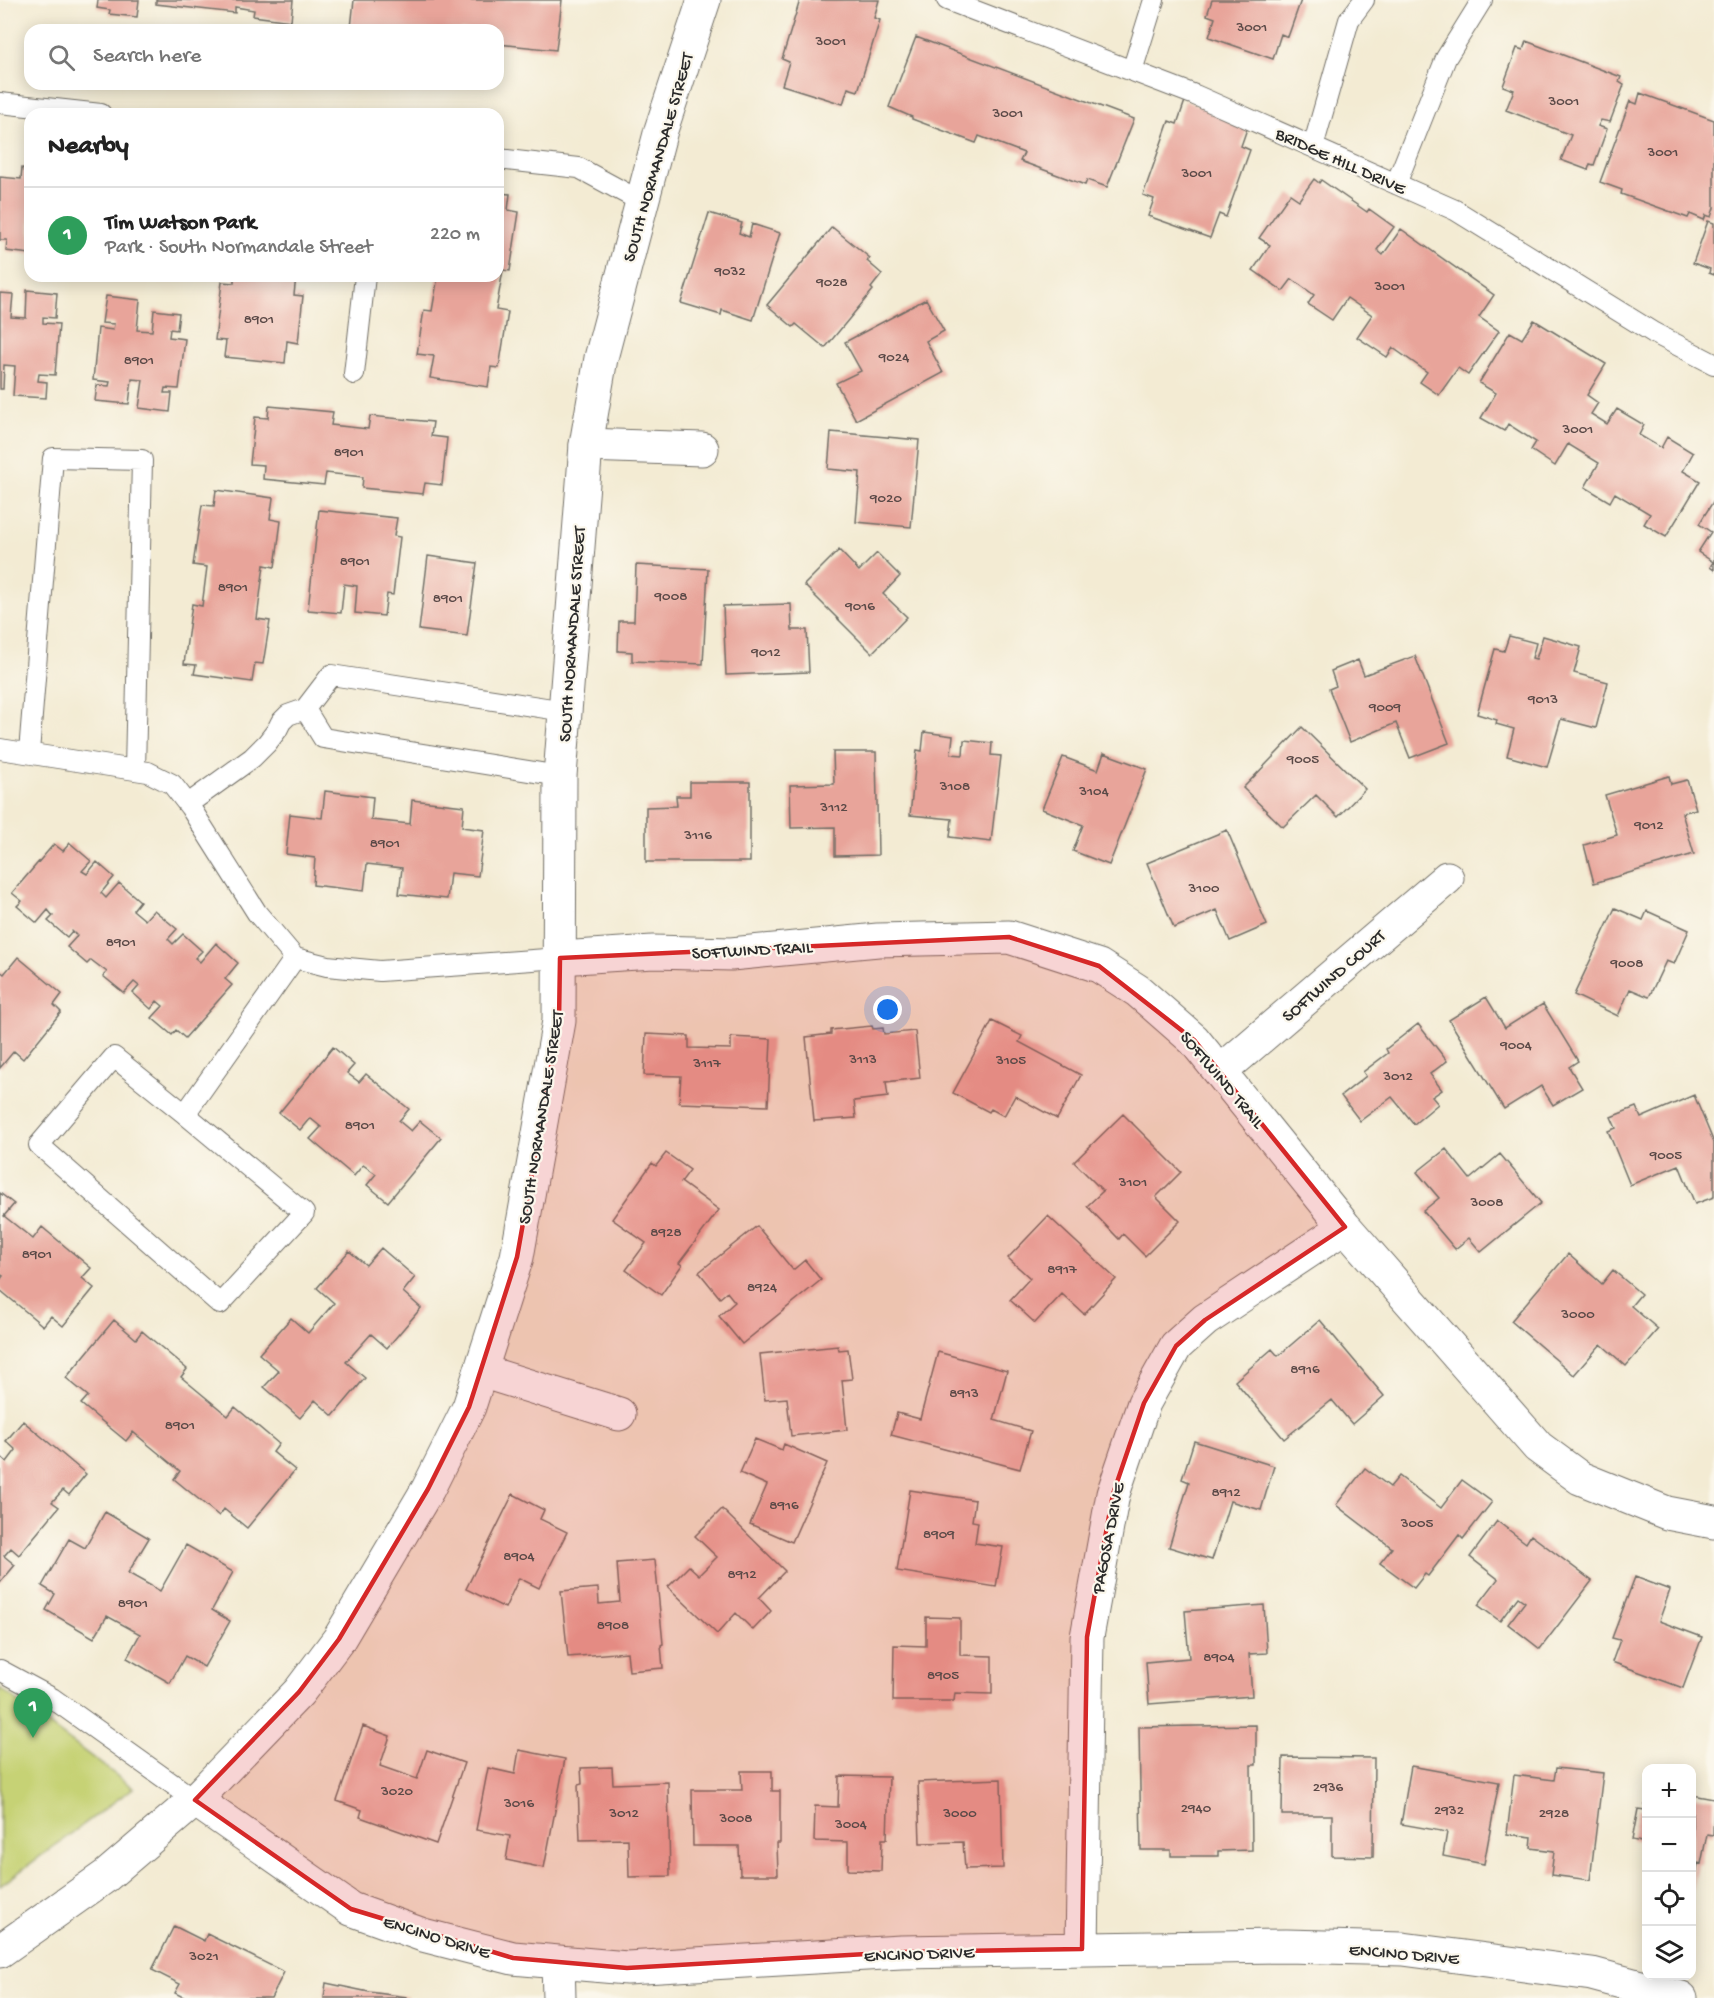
<!DOCTYPE html>
<meta charset="utf-8">
<style>
body{margin:0;font-family:"Gochi Hand",sans-serif;background:#f6f6f6;color:#222}
.controls{position:absolute;right:18px;bottom:18px;display:grid;overflow:hidden;border-radius:12px;box-shadow:0 3px 15px #0003}
.controls button{width:54px;height:54px;display:grid;place-items:center;padding:0;border:0;border-bottom:2px solid #e0e0e0;background:#fff;color:#222;font:30px sans-serif}
.you{position:absolute;left:888px;top:1010px;width:21px;height:21px;margin:-15px;border:4px solid #fff;border-radius:50%;background:#1a73e8;box-shadow:0 0 0 9px #1a73e833}
.badge{display:grid;place-items:center;width:39px;height:39px;border-radius:50%;background:#b5179e;color:#fff;font-size:20px;font-weight:700}
.pin{position:absolute;translate:-50% -50px;filter:drop-shadow(0 2px 3px #0008)}
.pin::after{content:'';position:absolute;top:32px;width:21px;height:18px;background:inherit;clip-path:polygon(0 0,100% 0,50% 100%)}
.list{margin:0;padding:0;list-style:none}
h2{display:flex;justify-content:space-between;align-items:center;height:78px;margin:0;padding:0 24px;font-size:26px}
h2 small{font-size:20px;font-weight:400;color:#767676}
.list li{display:grid;grid-template-columns:39px 1fr auto;gap:18px;align-items:center;box-sizing:border-box;height:96px;padding:0 24px;border-top:2px solid #e0e0e0}
.list b{display:block;font-size:22px;white-space:nowrap}
.list p{margin:0;font-size:20px;white-space:nowrap;color:#767676}
.list em{font-size:20px;font-style:normal;color:#767676}
.icon{flex:none;width:33px;height:33px;fill:none;stroke:currentColor;stroke-width:2;stroke-linecap:round;stroke-linejoin:round}
.map{position:relative;flex:none;width:1714px;height:1998px;overflow:hidden}
.search{position:absolute;background:#fff;box-shadow:0 3px 15px #0003;left:24px;top:24px;width:480px;height:66px;display:flex;align-items:center;gap:15px;box-sizing:border-box;padding:0 21px;border-radius:18px;color:#767676;font-size:22px}
.panel{position:absolute;background:#fff;box-shadow:0 3px 15px #0003;left:24px;top:108px;width:480px;height:174px;border-radius:18px}
.map>svg:first-child{display:block}
.green{fill:#c6d274;stroke:#787e50;stroke-width:1.5}
.building{fill:#e8a49a}
.lines{fill:none;stroke-linecap:round;stroke-linejoin:round}
.service-casing{stroke:#716e66;stroke-width:22}
.minor-casing{stroke:#716e66;stroke-width:35}
.tertiary-casing{stroke:#716e66;stroke-width:35}
.service{stroke:#fff;stroke-width:20}
.minor{stroke:#fff;stroke-width:33}
.tertiary{stroke:#fff;stroke-width:33}
.marked{fill:#d62828;fill-opacity:0.2;stroke:#d62828;stroke-width:4.5;stroke-linejoin:round}
.labels{text-anchor:middle;stroke-width:4.5;stroke-linejoin:round;paint-order:stroke}
.number-label{font-size:15px;fill:#5a4947}
.street-label{font-size:18px;fill:#2b2b2b;stroke:#fbf7ec}
</style>
<div class="map">
<svg width="1714" height="1998" viewBox="0 0 1714 1998">
<rect width="100%" height="100%" fill="#fbf7ec"/>
<filter id="ink" filterUnits="userSpaceOnUse"><feTurbulence type="fractalNoise" baseFrequency=".0167" numOctaves="2"/><feDisplacementMap in="SourceGraphic" scale="12" xChannelSelector="R" yChannelSelector="G"/><feConvolveMatrix kernelMatrix="1 2 1 2 8 2 1 2 1" color-interpolation-filters="sRGB"/></filter>
<filter id="wash" filterUnits="userSpaceOnUse"><feTurbulence type="fractalNoise" baseFrequency=".008" numOctaves="4" result="noise"/><feDisplacementMap in="SourceGraphic" scale="24" xChannelSelector="R" yChannelSelector="G"/><feGaussianBlur stdDeviation="1.35" result="paint"/><feColorMatrix in="noise" values="0 0 0 0 0 0 0 0 0 0 0 0 0 0 0 0 0 1.4 0 .05"/><feComposite in="paint" operator="in"/></filter>
<g filter="url(#wash)">
<rect width="100%" height="100%" fill="#f3ebd3"/>
<path class="green" d="M0 1688 133 1788 0 1886Z"/>
<g id="blocks">
<path class="building" d="M98 0H139L137 17 109 14 110 10 97 8Z
M156 0H293L291 21 253 16 254 10 235 7V13L156 4Z
M354 0H562L556 50 498 44V30H371L351 28Z
M800 0H879L874 18 880 20 858 91 848 88 843 104 782 85 789 62 782 59Z
M1212 0H1301L1288 37 1281 34 1273 59 1209 37 1215 18 1207 15Z
M916 37 1134 119 1107 187 1087 180 1085 185 1020 161 1024 153 979 136 976 143 912 119V117L889 107Z
M1526 41 1621 77 1619 82 1624 85 1610 122 1601 120 1598 126 1607 129 1594 165 1590 164 1588 170 1561 160 1571 135 1506 110 1514 90 1503 86 1517 48 1523 50Z
M1640 93 1714 120V208L1711 217 1706 215 1704 220 1690 214 1688 218 1621 194 1622 190 1600 182 1630 101 1637 104Z
M1185 101 1249 123 1241 146 1250 150 1226 217 1219 214 1210 238 1148 216 1154 199 1143 195 1169 121 1177 124Z
M22 168 30 169V254L6 251 7 240H0V177L21 179Z
M1314 179 1319 183 1321 180 1367 212 1369 209 1394 227 1377 250 1383 255 1401 229 1494 295 1479 317 1499 331 1468 375 1458 368 1439 395 1420 382 1427 372 1393 348 1387 357 1357 337 1372 315 1347 298 1332 320 1308 304 1314 295 1292 279 1283 291 1253 270 1270 245 1259 238 1290 194 1299 200Z
M498 193 510 194 508 210 519 212 510 271 503 270 496 310 508 312 499 368 491 367 488 387 430 378 434 356 417 354 424 310 432 311 438 276H498Z
M709 213 742 223 739 233 749 237 752 224 780 233 753 320 722 310 721 315 681 303Z
M1708 221 1714 223V275L1709 273 1710 269 1693 263Z
M832 227 870 258 867 261 882 274 871 288 873 290 825 348 796 324 793 327 767 305Z
M234 276H296L294 295 303 296 298 343 287 341 285 363 224 357 226 341 215 340 222 282 234 283Z
M27 290 57 293 55 318 43 317V323L59 324 55 375 39 374 38 381 47 382 46 398 13 396 15 366 4 365 3 389H0V293L13 294 11 317 26 318Z
M106 296 140 300 137 330 152 331 154 310 179 313 177 330 170 329 169 337 185 339 179 389 165 388 164 393H172L170 412 139 408 143 380 132 379 129 404 95 401 97 385 109 386 110 382 93 380 98 328 113 330 114 324 102 323Z
M926 299 944 331 926 341 943 373 856 420 836 383 861 371 845 342Z
M1534 320 1606 364 1587 395 1598 403 1591 414 1607 424 1617 409 1644 425 1639 435 1661 448 1667 437 1693 453 1683 471 1700 481 1666 537 1644 524 1650 514 1615 493 1610 502 1585 487 1599 463 1568 444 1555 466 1531 450 1536 442 1508 424 1504 431 1481 418 1496 393 1479 383 1510 332 1522 339Z
M269 406 333 412 331 425 368 429 370 416 433 422 431 436 447 438 442 485 425 483 423 494 362 488 363 477 326 473 324 485 263 479 264 465 250 464 255 417 268 418Z
M831 432 919 440 911 527 856 522 860 472 828 469Z
M216 490 273 498 270 519 281 521 275 567 264 565 257 619 270 621 263 664 255 663 252 682 194 674 196 665 184 664 192 604 202 606 207 567 193 565 202 505 214 506Z
M1714 500V570L1710 567 1713 562 1698 552 1711 532 1699 524Z
M319 510 397 518 394 536 400 537 393 595 387 594 384 616 355 613 357 586 344 584 341 613 308 610Z
M839 550 859 571 877 553 900 576 883 594 907 617 872 653 804 585Z
M428 556 477 563 467 636 419 630Z
M636 565 708 569 703 664 632 661V652L618 651 619 621H634Z
M791 604 792 630H807L809 672 726 675 723 606Z
M1509 636 1536 643 1532 658 1536 659 1543 636 1581 647 1574 673 1608 682 1596 728 1561 719 1547 767 1507 756 1514 729 1496 724 1497 720 1477 714 1495 649 1504 651Z
M1415 656 1449 743 1410 758 1396 723 1350 742 1329 689 1336 686 1331 671 1358 660 1364 675Z
M1302 727 1365 789 1338 817 1316 795 1283 827 1243 788Z
M924 732 953 736 951 754 963 755 964 740 992 743 991 755 1001 756 991 842 950 837 952 819 910 815 917 750 922 751Z
M833 752H876L878 855 835 856V827L791 828 790 785 834 784Z
M1104 753 1147 769 1109 865 1073 851 1083 825 1042 809 1063 757 1098 770Z
M1669 776 1671 784 1687 780 1696 809 1682 813 1694 854 1594 883 1584 845 1617 835 1605 795Z
M690 782H750V862H646V807L677 806 676 796H690Z
M325 791 373 797 371 820 410 824 412 800 464 806 462 827 484 830 478 876 450 873 447 899 399 894 402 868 367 864 364 891 313 885 315 858 286 854 290 814 322 818Z
M1227 830 1267 925 1230 941 1217 910 1174 928 1147 863Z
M70 843 91 861 82 871 87 874 97 862 114 877 101 893 106 898 119 883 140 901 133 910 145 920 154 910 177 929 168 939 173 944 183 934 202 951 195 958 200 962 216 943 238 963 225 979 232 985 185 1038 176 1030 172 1035 152 1018 163 1006 157 1001 151 1009 133 993 139 986 134 982 124 993 103 976 107 972 91 960 87 964 67 947 77 936 72 931 67 937 48 921 53 916 48 910 37 923 17 906 22 901 12 893 54 844 63 851Z
M1615 908 1643 920 1647 911 1689 930 1674 964 1666 961 1649 997 1630 989 1618 1016 1574 995Z
M18 957 62 994 54 1005 61 1012 23 1059 14 1051 0 1068V971L4 974Z
M1486 997 1505 1028 1543 1004 1578 1061 1569 1067 1582 1088 1553 1105 1541 1086 1504 1109 1449 1020Z
M992 1021 1022 1036 1019 1042 1081 1075 1057 1119 1015 1096 1004 1116 991 1109 989 1112 953 1093Z
M1418 1024 1447 1061 1430 1074 1442 1090 1432 1097 1438 1104 1414 1124 1392 1097 1360 1121 1341 1096 1366 1076 1363 1072 1388 1053 1386 1049Z
M872 1026 873 1029 883 1028 884 1034 915 1031 920 1078 886 1082 888 1097 854 1101 856 1118 814 1121 806 1037 831 1034V1030Z
M646 1034 689 1036V1048L731 1049V1037L771 1039 768 1106 679 1103 681 1076 644 1075Z
M333 1047 354 1065 347 1073 359 1082 366 1074 409 1109 399 1121 411 1131 420 1121 441 1138 388 1202 367 1185 376 1174 363 1165 354 1176 310 1139 321 1127 310 1118 300 1130 279 1113Z
M1694 1095 1714 1143V1197L1695 1204 1679 1165 1630 1185 1608 1131 1616 1128 1611 1117 1636 1107 1641 1118Z
M1123 1114 1181 1172 1156 1197 1180 1221 1145 1256 1123 1234 1119 1239 1087 1206 1103 1191 1074 1162Z
M1446 1149 1470 1179 1500 1154 1541 1203 1481 1252 1469 1238 1455 1249 1423 1211 1439 1198 1417 1172Z
M666 1153 690 1170 681 1182 719 1210 679 1263 682 1265 661 1295 626 1270 646 1243 612 1219 652 1163 656 1166Z
M0 1193 14 1204 4 1216 33 1239 42 1227 91 1268 82 1278 94 1288 63 1326 51 1316 43 1326 0 1290V1280L3 1276 0 1274Z
M1048 1216 1116 1279 1084 1314 1062 1294 1035 1323 1010 1300 1030 1278 1008 1258Z
M757 1226 793 1270 805 1260 821 1280 742 1344 719 1316 735 1302 727 1292 720 1298 699 1272Z
M381 1248 415 1277 403 1292 421 1308 387 1348 371 1334 346 1362 365 1378 333 1416 315 1400 300 1418 264 1387 279 1371 259 1354 291 1318 308 1333 334 1303 317 1288 349 1251 366 1265Z
M1568 1254 1602 1284 1613 1270 1641 1294 1631 1306 1658 1329 1626 1366 1601 1344 1574 1375 1511 1321Z
M114 1320 136 1339 142 1331 187 1369 181 1377 228 1416 235 1407 279 1444 273 1452 295 1470 247 1528 224 1509 219 1516 174 1479 180 1471 133 1432 126 1441 81 1404 88 1396 66 1378Z
M1320 1320 1384 1396 1352 1424 1332 1400 1284 1439 1235 1381 1272 1349 1278 1356Z
M838 1346 839 1350 848 1349 852 1379 842 1380 847 1430 791 1436 787 1398 765 1400 760 1354Z
M938 1352 1007 1371 994 1420 1031 1431 1020 1469 891 1435 897 1413 920 1419Z
M23 1421 86 1474 69 1495 63 1490 52 1502 59 1507 19 1555 11 1548 4 1556 15 1565 0 1583V1456L7 1462 16 1450 6 1441Z
M755 1439 782 1450 784 1444 827 1463 792 1542 750 1524 767 1485 740 1473Z
M1194 1441 1274 1466 1261 1510 1230 1501 1212 1560 1169 1547 1189 1482 1182 1479Z
M1365 1468 1390 1487 1399 1476 1441 1508 1462 1480 1492 1502 1463 1539 1459 1535 1428 1576 1425 1574 1414 1588 1380 1563 1392 1548 1336 1505Z
M910 1490 975 1500 972 1521 978 1522 975 1543 1003 1547 996 1587 897 1571Z
M513 1494 544 1510 540 1519 567 1532 539 1588 519 1578 505 1608 466 1589Z
M722 1509 785 1571 759 1598 771 1611 753 1630 736 1613 717 1634 668 1587 689 1566 699 1575 717 1557 695 1536Z
M105 1512 149 1538 128 1573 160 1591 186 1545 233 1572 212 1610 230 1621 204 1667 185 1656 170 1683 127 1658 140 1634 107 1616 94 1638 46 1610 55 1594 42 1586 69 1539 85 1548Z
M1497 1521 1526 1543 1531 1535 1592 1581 1540 1649 1508 1624 1525 1602 1518 1597 1500 1621 1478 1605 1498 1579 1470 1557Z
M655 1560 663 1644 661 1645 663 1668 629 1671 627 1652 568 1657 561 1591 598 1588 599 1604 620 1602 617 1563Z
M1635 1577 1670 1590 1659 1621 1702 1637 1683 1688 1612 1662 1620 1640 1612 1638Z
M1264 1605 1267 1653 1249 1654 1252 1696 1149 1704 1146 1662 1189 1658 1185 1611Z
M926 1617 960 1618V1655L992 1656V1694L955 1693 954 1701H893L894 1645 926 1646Z
M1256 1725V1765H1251L1252 1850 1218 1851V1856H1171V1850H1141L1139 1727Z
M363 1726 390 1736 380 1766 417 1779 427 1750 464 1763 436 1844 360 1817 362 1810 337 1801Z
M519 1750 565 1759 544 1868 506 1860 510 1836 476 1830 488 1768 515 1774Z
M1283 1757 1374 1758 1373 1857 1332 1856V1815H1282Z
M1411 1766 1499 1782 1484 1864 1443 1856 1447 1832 1401 1824Z
M612 1767 613 1784 668 1782 670 1876 629 1877 628 1839 580 1840 578 1785 582 1784 581 1768Z
M1556 1768 1603 1773 1590 1880 1551 1875 1554 1851 1531 1848 1532 1837 1507 1834 1514 1775 1554 1780Z
M741 1771H772V1791H780V1843H777L778 1875H740L739 1846H693L692 1790H742Z
M839 1776 889 1777 887 1839H882L881 1871 848 1870V1842L814 1841 815 1806 838 1807Z
M1001 1779 1003 1868 965 1869 963 1842 920 1843 918 1782Z
M1692 1795 1714 1799 1713 1835 1707 1834 1701 1864 1698 1863 1693 1892Z
M1645 1805H1646V1843L1632 1840 1638 1809 1645 1810Z
M174 1926 204 1941 207 1934 284 1972 271 1998H185L175 1993 180 1984 152 1970Z
M326 1983 369 1992 407 1997V1998H324Z"/>
</g>
</g>
<g filter="url(#ink)">
<use href="#blocks" fill-opacity="0" stroke="#716e66" stroke-width="1.5"/>
<g class="lines">
<defs>
<path id="service" d="M947 0 1195 95 1455 210 1654 333 1714 364
M1132 71 1154 0
M0 103 101 114
M1313 147 1349 20 1364 0
M498 159 579 168 642 202
M1396 184 1446 58 1482 0
M354 374 365 276
M305 709 323 738 560 776
M0 749 148 772 172 784 190 807 257 913 295 958 327 966 380 971 560 958
M29 752 53 458 142 460 135 770
M188 804 252 758 267 743 277 730 281 722 288 715 305 709 331 675 565 711
M185 1114 114 1057 39 1145 220 1304 304 1213 185 1114 295 958
M0 1670 52 1698 195 1800"/>
<path id="minor" d="M586 445 702 449
M560 958 653 952 731 954 878 940 1009 937 1099 966 1138 991 1194 1040 1345 1227 1538 1447 1580 1478 1667 1513 1714 1522
M1220 1072 1447 878
M481 1371 619 1414
M195 1800 351 1909 423 1935 513 1958 627 1968 901 1952 1286 1946 1403 1949 1592 1974 1681 1998
M1082 1949 1087 1637 1113 1494 1144 1403 1176 1346 1205 1320 1345 1227
M558 1962 559 1998"/>
<path id="tertiary" d="M0 1951 106 1876 195 1800 299 1692 339 1639 428 1489 469 1407 517 1257 559 1021 560 776 586 445 601 358 642 202 661 130 704 0"/>
</defs>
<use href="#service" class="service-casing"/>
<use href="#minor" class="minor-casing"/>
<use href="#tertiary" class="tertiary-casing"/>
<use href="#service" class="service"/>
<use href="#minor" class="minor"/>
<use href="#tertiary" class="tertiary"/>
</g>
</g>
<path class="marked" d="M1009 937 1099 966 1194 1040 1345 1227 1205 1320 1176 1346 1144 1403 1113 1494 1087 1637 1082 1949 901 1952 627 1968 513 1958 351 1909 195 1800 299 1692 339 1639 428 1489 469 1407 517 1257 559 1021 560 958Z"/>
<g class="labels">
<g class="number-label">
<text x="1252" y="31">3001</text>
<text x="831" y="45">3001</text>
<text x="1564" y="105">3001</text>
<text x="1008" y="117">3001</text>
<text x="1663" y="156">3001</text>
<text x="1197" y="177">3001</text>
<text x="730" y="275">9032</text>
<text x="832" y="286">9028</text>
<text x="1390" y="290">3001</text>
<text x="259" y="323">8901</text>
<text x="894" y="361">9024</text>
<text x="139" y="364">8901</text>
<text x="1578" y="433">3001</text>
<text x="349" y="456">8901</text>
<text x="886" y="502">9020</text>
<text x="355" y="565">8901</text>
<text x="233" y="591">8901</text>
<text x="671" y="600">9008</text>
<text x="448" y="602">8901</text>
<text x="860" y="610">9016</text>
<text x="766" y="656">9012</text>
<text x="1543" y="703">9013</text>
<text x="1385" y="711">9009</text>
<text x="1303" y="763">9005</text>
<text x="955" y="790">3108</text>
<text x="1094" y="795">3104</text>
<text x="834" y="811">3112</text>
<text x="1649" y="829">9012</text>
<text x="698" y="839">3116</text>
<text x="385" y="847">8901</text>
<text x="1204" y="892">3100</text>
<text x="121" y="946">8901</text>
<text x="1627" y="967">9008</text>
<text x="1516" y="1049">9004</text>
<text x="863" y="1063">3113</text>
<text x="1011" y="1064">3105</text>
<text x="707" y="1067">3117</text>
<text x="1398" y="1080">3012</text>
<text x="360" y="1129">8901</text>
<text x="1666" y="1159">9005</text>
<text x="1133" y="1186">3101</text>
<text x="1487" y="1206">3008</text>
<text x="666" y="1236">8928</text>
<text x="37" y="1258">8901</text>
<text x="1062" y="1273">8917</text>
<text x="762" y="1291">8924</text>
<text x="1578" y="1318">3000</text>
<text x="1305" y="1373">8916</text>
<text x="964" y="1397">8913</text>
<text x="180" y="1429">8901</text>
<text x="1226" y="1496">8912</text>
<text x="784" y="1509">8916</text>
<text x="1417" y="1527">3005</text>
<text x="939" y="1538">8909</text>
<text x="519" y="1560">8904</text>
<text x="742" y="1578">8912</text>
<text x="133" y="1607">8901</text>
<text x="613" y="1629">8908</text>
<text x="1219" y="1661">8904</text>
<text x="943" y="1679">8905</text>
<text x="1328" y="1791">2936</text>
<text x="397" y="1795">3020</text>
<text x="519" y="1807">3016</text>
<text x="1196" y="1812">2940</text>
<text x="1449" y="1814">2932</text>
<text x="624" y="1817">3012</text>
<text x="960" y="1817">3000</text>
<text x="1554" y="1817">2928</text>
<text x="736" y="1822">3008</text>
<text x="851" y="1828">3004</text>
<text x="204" y="1960">3021</text>
</g>
<g class="street-label">
<text transform="translate(657 157) rotate(-74)" y="6">SOUTH NORMANDALE STREET</text>
<text transform="translate(1341 160) rotate(24)" y="6">BRIDGE HILL DRIVE</text>
<text transform="translate(571 634) rotate(-86)" y="6">SOUTH NORMANDALE STREET</text>
<text transform="translate(752 949) rotate(-3)" y="6">SOFTWIND TRAIL</text>
<text transform="translate(1333 975) rotate(-41)" y="6">SOFTWIND COURT</text>
<text transform="translate(1223 1079) rotate(50)" y="6">SOFTWIND TRAIL</text>
<text transform="translate(540 1117) rotate(-81)" y="6">SOUTH NORMANDALE STREET</text>
<text transform="translate(1107 1538) rotate(-79)" y="6">PAGOSA DRIVE</text>
<text transform="translate(437 1936) rotate(17)" y="6">ENCINO DRIVE</text>
<text transform="translate(919 1953) rotate(-2)" y="6">ENCINO DRIVE</text>
<text transform="translate(1404 1953) rotate(5)" y="6">ENCINO DRIVE</text>
</g>
</g>
</svg>
<div class="controls">
<button>+</button>
<button>−</button>
<button><svg class="icon" aria-label="locate" viewBox="0 0 24 24"><circle cx="12" cy="12" r="6"/><path d="M12 2v4M12 18v4M2 12h4M18 12h4"/></svg></button>
<button><svg class="icon" aria-label="layers" viewBox="0 0 24 24"><path d="M12 4l9 5-9 5-9-5zM3 14l9 5 9-5"/></svg></button>
</div>
<div class="you"></div>
<div class="pin badge" style="left:33px;top:1738px;background:#2e9e5b">1</div>
<div class="search"><svg class="icon" aria-label="search" viewBox="0 0 24 24"><circle cx="10" cy="10" r="6"/><path d="M15 15l6 6"/></svg>Search here</div>
<section class="panel">
<h2>Nearby<small></small></h2>
<ul class="list">
<li><span class="badge" style="background:#2e9e5b">1</span><div><b>Tim Watson Park</b><p>Park · South Normandale Street</p></div><em>220 m</em></li>
</ul>
</section>
</div>
